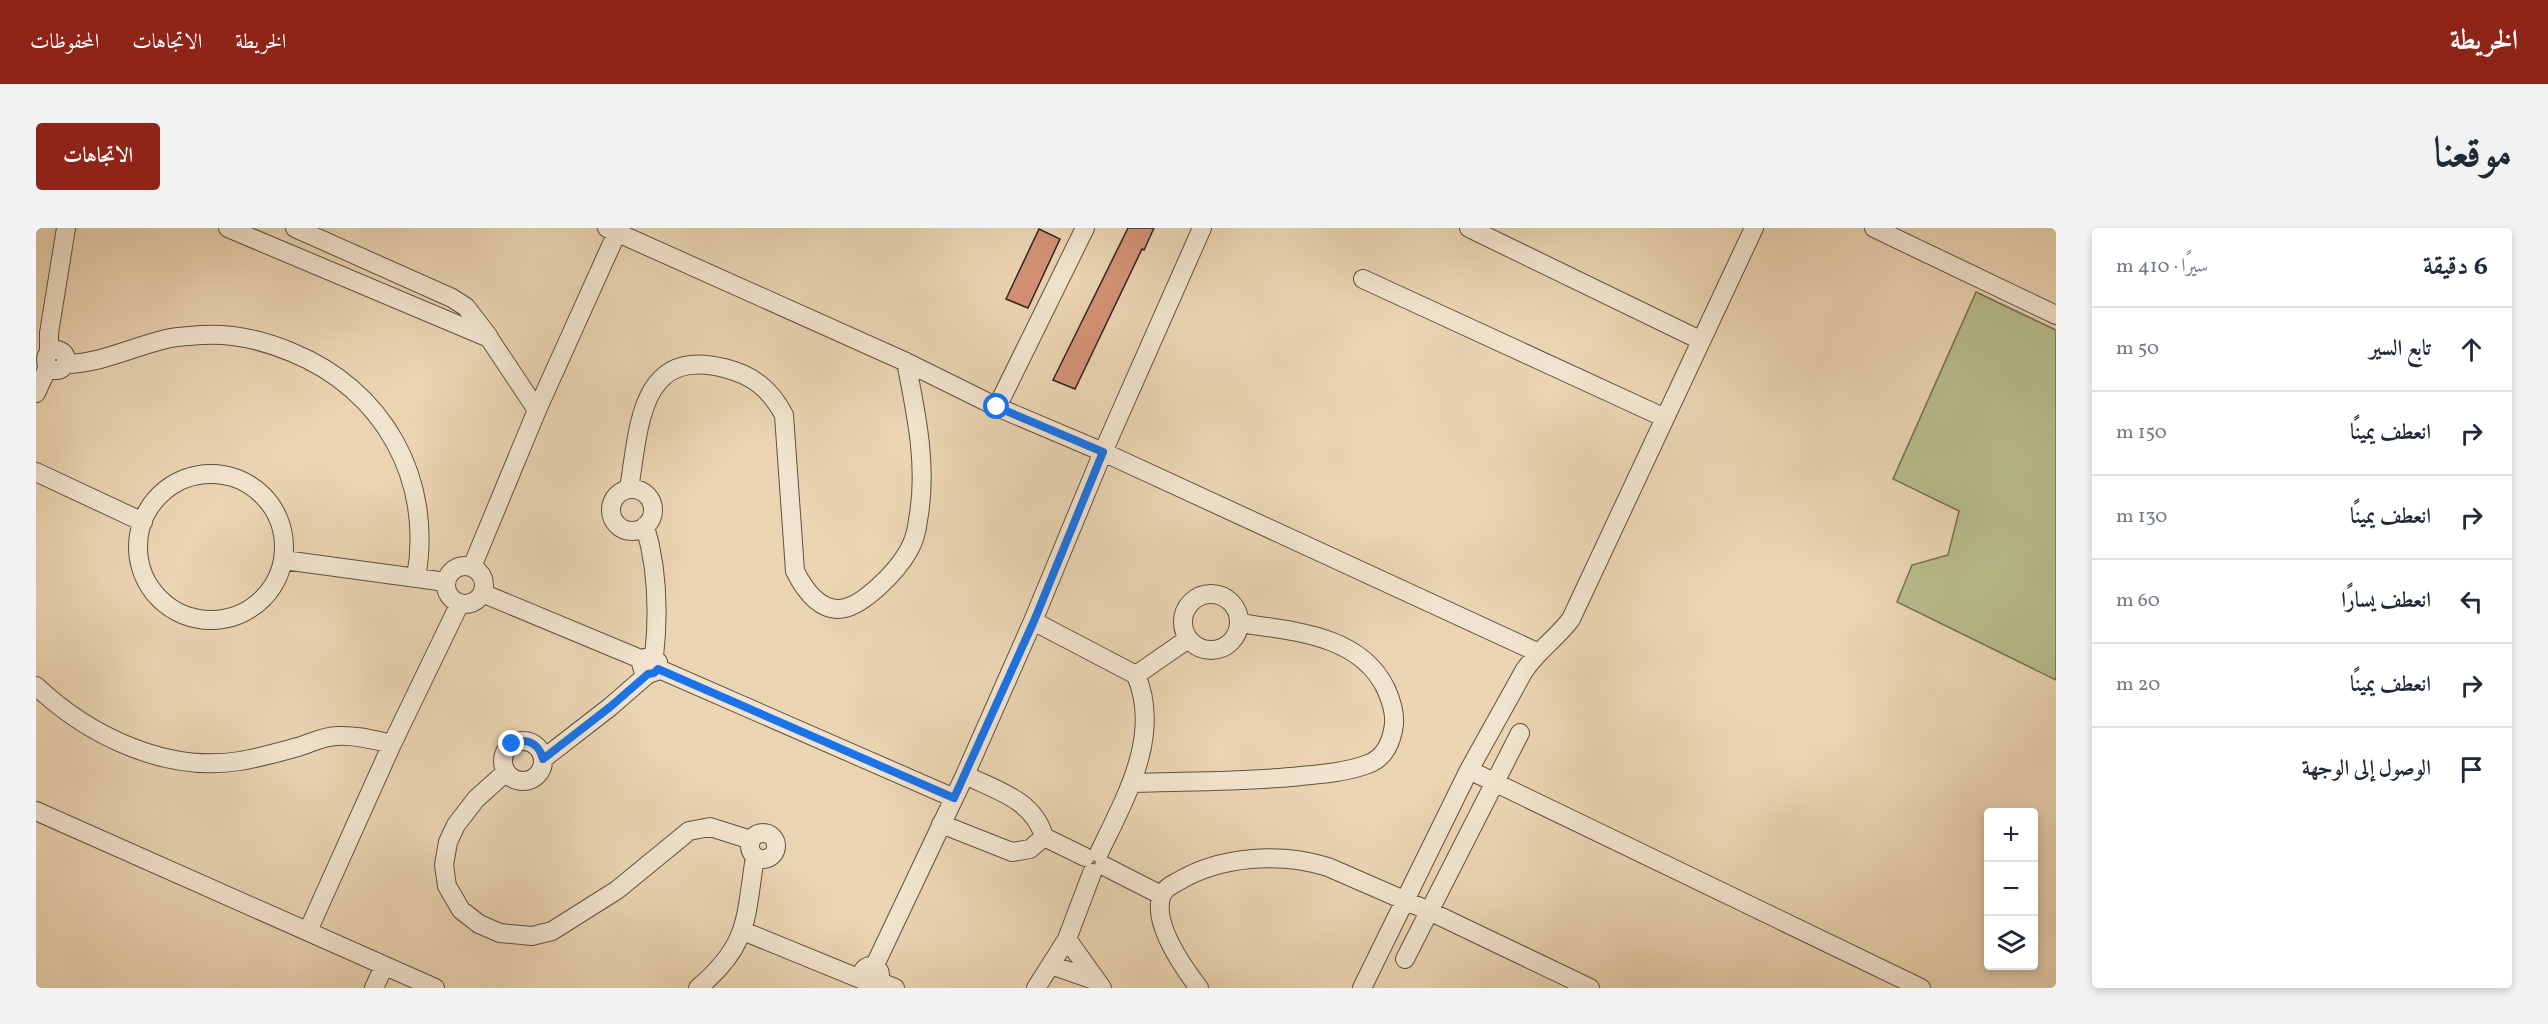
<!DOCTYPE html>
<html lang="ar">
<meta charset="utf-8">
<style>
body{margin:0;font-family:Vollkorn,Amiri,serif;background:#f2f2f3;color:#1f2937;direction:rtl}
.controls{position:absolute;right:18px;bottom:18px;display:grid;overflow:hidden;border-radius:6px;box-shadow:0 3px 9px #0003}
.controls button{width:54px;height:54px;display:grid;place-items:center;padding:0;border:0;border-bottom:2px solid #e0e1e3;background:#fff;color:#1f2937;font:30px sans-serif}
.stop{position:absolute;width:18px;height:18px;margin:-14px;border:4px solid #1a73e8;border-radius:50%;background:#fff}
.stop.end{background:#1a73e8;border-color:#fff;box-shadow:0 2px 6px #0008}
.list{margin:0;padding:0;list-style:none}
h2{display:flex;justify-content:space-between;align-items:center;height:78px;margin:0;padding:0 24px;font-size:26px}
h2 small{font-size:20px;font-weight:400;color:#747a83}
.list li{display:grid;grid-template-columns:39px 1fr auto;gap:18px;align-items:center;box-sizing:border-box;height:84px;padding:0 24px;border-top:2px solid #e0e1e3}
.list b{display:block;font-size:22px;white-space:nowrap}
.list em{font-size:20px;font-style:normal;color:#747a83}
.icon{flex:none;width:33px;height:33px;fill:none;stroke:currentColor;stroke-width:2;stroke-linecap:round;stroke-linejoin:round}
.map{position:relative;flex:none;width:2020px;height:760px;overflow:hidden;direction:ltr;border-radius:6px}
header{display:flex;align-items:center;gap:36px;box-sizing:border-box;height:84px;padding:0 30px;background:#8f2418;color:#fff}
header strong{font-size:28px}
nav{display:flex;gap:33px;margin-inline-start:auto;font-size:21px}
.intro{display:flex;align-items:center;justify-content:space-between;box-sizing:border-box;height:144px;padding:0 36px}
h1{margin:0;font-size:42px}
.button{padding:15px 27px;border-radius:6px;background:#8f2418;color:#fff;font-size:21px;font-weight:700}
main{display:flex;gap:36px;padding:0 36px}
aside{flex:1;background:#fff;border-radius:6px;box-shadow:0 3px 9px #0003}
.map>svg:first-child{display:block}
.green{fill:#b7bc8c;stroke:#757054;stroke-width:1.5}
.building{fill:#d39177;stroke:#33241d;stroke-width:1.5}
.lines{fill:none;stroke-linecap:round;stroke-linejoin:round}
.minor-casing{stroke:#615042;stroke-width:20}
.minor{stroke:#f1e3cd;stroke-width:18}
.route{stroke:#1a73e8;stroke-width:8}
</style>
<header>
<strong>الخريطة</strong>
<nav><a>الخريطة</a><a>الاتجاهات</a><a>المحفوظات</a></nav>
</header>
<div class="intro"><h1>موقعنا</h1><a class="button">الاتجاهات</a></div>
<main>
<aside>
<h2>6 دقيقة<small>سيرًا · 410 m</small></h2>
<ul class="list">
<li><svg class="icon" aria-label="ahead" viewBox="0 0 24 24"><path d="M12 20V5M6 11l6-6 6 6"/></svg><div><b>تابع السير</b></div><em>50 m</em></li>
<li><svg class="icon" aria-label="right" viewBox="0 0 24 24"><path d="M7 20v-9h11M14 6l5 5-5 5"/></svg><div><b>انعطف يمينًا</b></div><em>150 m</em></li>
<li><svg class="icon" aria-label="right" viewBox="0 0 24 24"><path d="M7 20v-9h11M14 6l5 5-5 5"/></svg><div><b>انعطف يمينًا</b></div><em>130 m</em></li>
<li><svg class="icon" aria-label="left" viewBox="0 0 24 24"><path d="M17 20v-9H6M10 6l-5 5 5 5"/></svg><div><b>انعطف يسارًا</b></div><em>60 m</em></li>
<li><svg class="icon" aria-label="right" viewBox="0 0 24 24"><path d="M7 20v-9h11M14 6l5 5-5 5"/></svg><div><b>انعطف يمينًا</b></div><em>20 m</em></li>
<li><svg class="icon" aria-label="arrive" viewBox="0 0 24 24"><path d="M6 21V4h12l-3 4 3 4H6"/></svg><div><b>الوصول إلى الوجهة</b></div></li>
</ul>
</aside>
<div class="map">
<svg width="2020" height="760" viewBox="0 0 2020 760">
<rect width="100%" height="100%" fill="#ead4b2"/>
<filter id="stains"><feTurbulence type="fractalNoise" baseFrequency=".00333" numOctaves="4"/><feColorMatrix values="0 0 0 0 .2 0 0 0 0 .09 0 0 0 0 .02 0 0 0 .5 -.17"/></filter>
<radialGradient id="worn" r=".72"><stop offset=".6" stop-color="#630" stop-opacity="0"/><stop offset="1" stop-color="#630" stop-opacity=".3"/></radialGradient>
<path class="green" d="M1940 64 2020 102V452L1861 374 1876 337 1912 327 1923 283 1857 251Z"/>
<path class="building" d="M1092 0H1118L1108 22 1106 21 1039 161 1017 152Z
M1003 1 1024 11 992 80 970 71Z"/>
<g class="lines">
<defs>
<path id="minor" d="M192 0 453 110 501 182
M259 0 416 70 430 79 453 109
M571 0 870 134 961 179 1067 224 1503 425
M1433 0 1664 112
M1838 0 2020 87
M1327 51 1629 190
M10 132a10 10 0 1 1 20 0a10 10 0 1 1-20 0Z
M13 125V105L30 0
M29 136C64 136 96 119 130 111 141 108 155 108 166 107 197 105 226 112 255 124 347 161 398 251 380 350
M0 165 12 139
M961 179 1049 0
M0 244 107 294
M102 319a73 73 0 1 1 146 0a73 73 0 1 1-146 0Z
M575 282a21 21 0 1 1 42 0a21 21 0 1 1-42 0Z
M593 261C603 201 603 118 688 140 717 147 734 161 748 187L759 343C767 359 781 380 801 381 825 382 862 342 873 322 878 313 881 302 882 292 892 239 880 185 870 134
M609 298C622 342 623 384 618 429
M248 332 410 354
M410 357a19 19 0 1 1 38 0a19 19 0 1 1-38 0Z
M436 339 501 182 583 0
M446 365 607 432
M1147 394a28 28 0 1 1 56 0a28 28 0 1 1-56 0Z
M997 393 1100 447C1126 508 1089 570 1063 625
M623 441 918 570
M1100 447 1152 411
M0 458C53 508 130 545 204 533 223 530 243 524 262 519 275 515 288 508 301 508 320 507 338 512 356 516
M467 533a20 20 0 1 1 40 0a20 20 0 1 1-40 0Z
M507 531 574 479 612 446 621 443 622 434 615 428 609 430 605 435 607 442 612 446
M1433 542 1885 760
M470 544 440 571 420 597 412 614 408 637 411 658 425 682 443 696 464 705 496 708 516 703 581 662 653 603 674 599 715 612
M929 547C960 562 998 572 1008 609L1049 629
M1096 555C1152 553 1209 554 1265 548 1287 546 1311 544 1332 536 1349 530 1356 513 1358 496 1359 484 1355 472 1350 461 1324 406 1255 403 1203 395
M0 583 399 760
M905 596 976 624 994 621 1008 609
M714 618a13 13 0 1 1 26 0a13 13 0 1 1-26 0Z
M1068 638 1125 667
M272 703 356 516 424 375
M707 703 827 752
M1031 711 1066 760
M1369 731 1484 505
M1015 737 1058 752
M826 747a9 9 0 1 1 18 0a9 9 0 1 1-18 0Z
M838 739 929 547 997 393 1067 224 1166 0
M842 753 859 760
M338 760 348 738
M662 760C714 716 709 691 719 629
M1000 760 1031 711 1056 645
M1163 760C1147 739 1117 697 1125 669 1127 662 1135 657 1141 654 1184 628 1244 624 1292 639L1393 683 1554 760
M1326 760 1433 542 1488 443C1501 423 1521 410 1535 391L1718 0"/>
</defs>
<use href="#minor" class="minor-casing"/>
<use href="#minor" class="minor"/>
</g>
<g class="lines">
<path class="route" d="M476 516C490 509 503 515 507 531L574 479 612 446 618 445 622 441 918 570 998 393 1067 224 961 179"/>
</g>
<rect width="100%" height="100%" filter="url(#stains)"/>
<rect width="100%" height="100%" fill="url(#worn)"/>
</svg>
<div class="controls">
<button>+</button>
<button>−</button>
<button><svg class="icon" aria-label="layers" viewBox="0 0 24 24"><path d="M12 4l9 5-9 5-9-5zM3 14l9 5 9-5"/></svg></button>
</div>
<div class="stop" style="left:961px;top:179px"></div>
<div class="stop end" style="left:476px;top:516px"></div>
</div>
</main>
